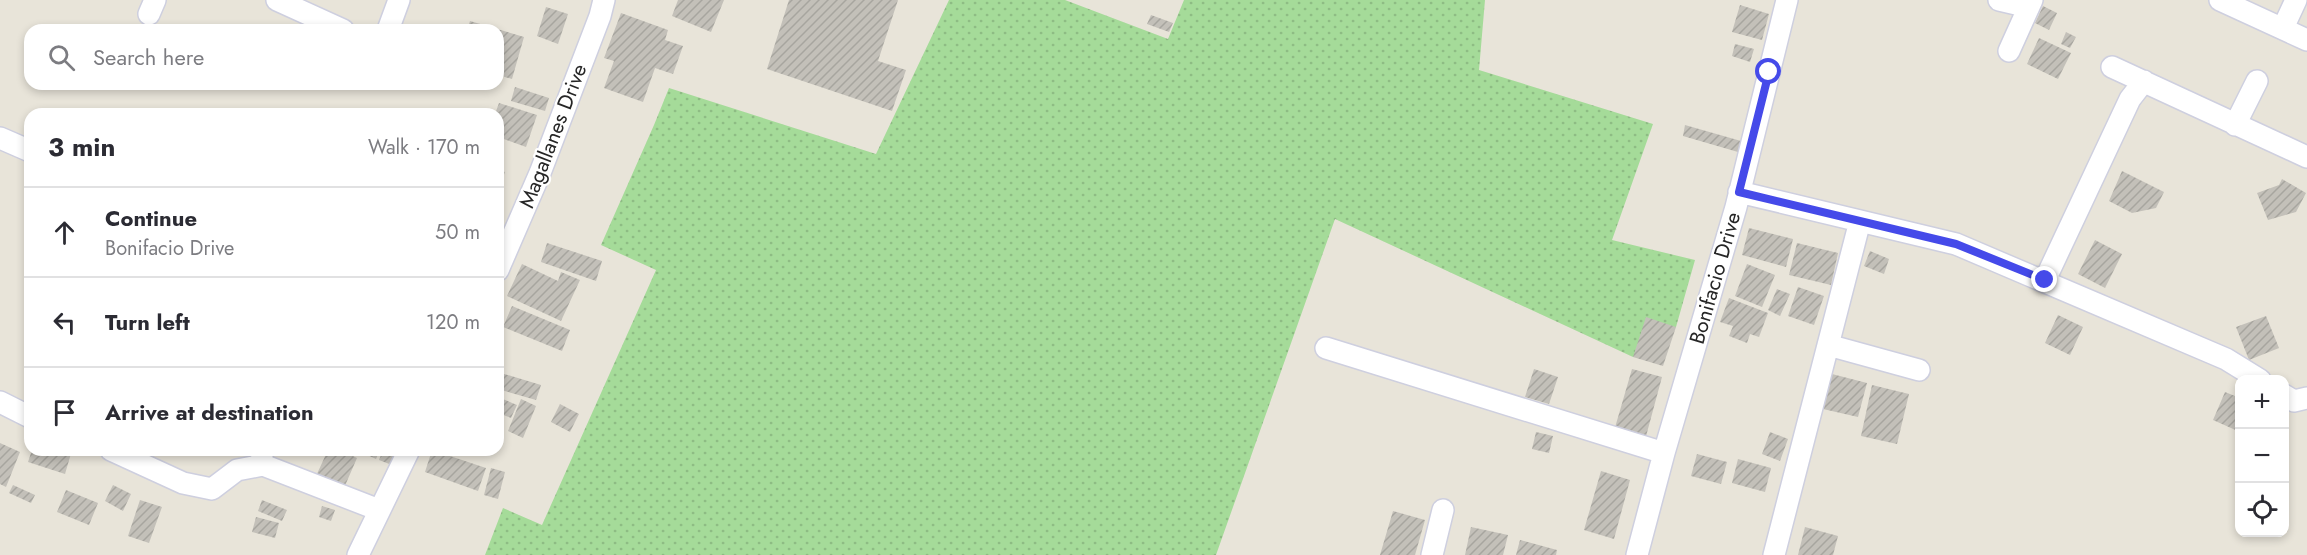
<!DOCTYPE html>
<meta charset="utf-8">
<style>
body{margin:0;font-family:Jost,sans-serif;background:#f7f7f7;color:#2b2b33}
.controls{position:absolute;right:18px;bottom:18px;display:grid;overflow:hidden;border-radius:12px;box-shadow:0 3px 9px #0003}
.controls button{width:54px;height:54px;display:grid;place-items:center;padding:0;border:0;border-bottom:2px solid #e1e1e2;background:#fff;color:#2b2b33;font:30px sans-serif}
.stop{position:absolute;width:18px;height:18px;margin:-14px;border:4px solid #454ae9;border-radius:50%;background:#fff}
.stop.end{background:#454ae9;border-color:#fff;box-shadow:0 2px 6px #0008}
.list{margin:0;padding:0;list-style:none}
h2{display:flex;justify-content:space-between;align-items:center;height:78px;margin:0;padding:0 24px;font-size:26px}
h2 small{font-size:20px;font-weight:400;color:#7c7c81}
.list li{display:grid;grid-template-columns:39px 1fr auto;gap:18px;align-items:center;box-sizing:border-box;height:90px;padding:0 24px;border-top:2px solid #e1e1e2}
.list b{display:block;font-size:22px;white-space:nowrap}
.list p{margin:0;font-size:20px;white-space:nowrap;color:#7c7c81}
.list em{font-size:20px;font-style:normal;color:#7c7c81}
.icon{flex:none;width:33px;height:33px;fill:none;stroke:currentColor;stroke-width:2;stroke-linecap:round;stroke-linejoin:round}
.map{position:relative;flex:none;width:2307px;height:555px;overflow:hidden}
.search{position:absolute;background:#fff;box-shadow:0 3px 9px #0003;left:24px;top:24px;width:480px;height:66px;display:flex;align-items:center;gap:15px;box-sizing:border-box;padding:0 21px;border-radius:18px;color:#7c7c81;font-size:22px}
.panel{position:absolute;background:#fff;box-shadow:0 3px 9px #0003;left:24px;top:108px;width:480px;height:348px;border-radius:18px}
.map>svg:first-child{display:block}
.grass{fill:url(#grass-dots)}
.building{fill:url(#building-hatch)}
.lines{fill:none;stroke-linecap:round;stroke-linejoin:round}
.minor-casing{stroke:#cecfdf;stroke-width:24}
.minor{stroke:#fff;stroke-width:21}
.route{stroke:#454ae9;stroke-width:8}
.labels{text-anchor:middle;stroke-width:4.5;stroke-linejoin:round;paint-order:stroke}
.street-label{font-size:21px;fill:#262626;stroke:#fff}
</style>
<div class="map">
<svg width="2307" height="555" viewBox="0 0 2307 555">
<defs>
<pattern id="grass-dots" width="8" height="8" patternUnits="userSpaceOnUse" patternTransform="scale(1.5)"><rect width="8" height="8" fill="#a5db99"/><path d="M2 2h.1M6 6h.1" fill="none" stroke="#8ebc84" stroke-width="1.8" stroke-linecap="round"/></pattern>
<pattern id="building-hatch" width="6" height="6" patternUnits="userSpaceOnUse" patternTransform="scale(1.5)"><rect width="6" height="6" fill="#c3c0b9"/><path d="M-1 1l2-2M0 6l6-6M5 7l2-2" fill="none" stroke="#a7a59f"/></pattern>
</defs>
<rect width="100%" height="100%" fill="#e8e4d9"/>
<path class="grass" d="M949 0H1065L1168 39 1184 0H1485L1479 70 1653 124 1612 240 1695 260 1676 327 1633 357 1335 219 1216 555H485L503 508 542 525 656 270 601 245 654 125 669 88 876 154Z"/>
<path class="building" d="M678 0H724L711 32 672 16Z
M789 0H898L878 61 906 70 892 111 767 69Z
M1740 5 1769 14 1762 40 1732 32Z
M2043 6 2057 13 2049 30 2035 23Z
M546 7 568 14 558 44 537 36Z
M621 13 668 30 665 40 683 46 673 74 655 68 643 102 604 88 614 61 604 58Z
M1151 15 1173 23 1169 32 1147 24Z
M470 21 524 37 512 79 498 75V30H467Z
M2066 32 2076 37 2070 48 2061 44Z
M2039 38 2071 53 2058 79 2027 64Z
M1735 44 1754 49 1750 62 1732 56Z
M515 87 549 98 545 111 511 101Z
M499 103 537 115 526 147 498 137V114H495Z
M1685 125 1741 141 1738 152 1683 136Z
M498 170 505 172 498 191Z
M2122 171 2164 192 2156 208 2132 213 2109 201Z
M2282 179 2306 193 2296 212 2268 220 2257 193 2279 185Z
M1749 228 1793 239 1786 267 1742 255Z
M2095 240 2122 254 2105 288 2078 274Z
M547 243 602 261 596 281 541 262Z
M1797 243 1838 253 1831 285 1789 275Z
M1870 251 1889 259 1884 274 1864 266Z
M522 264 558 281 561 272 580 280 561 321 507 296Z
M1747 264 1775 275 1762 307 1735 296Z
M1798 287 1824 296 1814 325 1788 316Z
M1777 289 1790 294 1780 316 1768 310Z
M1729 298 1768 313 1759 337 1750 334 1747 343 1729 336 1733 326 1720 322Z
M512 306 570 330 562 351 503 327Z
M2058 315 2083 327 2070 355 2045 343Z
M2266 316 2279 348 2249 360 2236 327Z
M1646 317 1676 327 1663 366 1633 357Z
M1534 369 1558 377 1549 404 1525 397Z
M1632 369 1662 377 1645 440 1614 431Z
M501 373 541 385 536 400 498 389Z
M1832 374 1867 383 1858 417 1823 409Z
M1872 385 1909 394 1897 444 1861 436Z
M2225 392 2240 398V432L2213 420Z
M498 397 517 405 511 418 498 413Z
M521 399 536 406 523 438 508 431Z
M560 404 579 414 570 432 551 422Z
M1536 432 1553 436 1549 453 1532 449Z
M1770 432 1788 439 1780 461 1762 454Z
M0 443 20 452 6 487 0 484Z
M32 450H72L65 474 28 462Z
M328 450H340L357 458 344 488 316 476Z
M364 450H380L376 459 363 453Z
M383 450H403L397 467 379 460Z
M432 450 486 468 478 491 425 472Z
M1697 454 1727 462 1721 484 1691 476Z
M1738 459 1771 468 1765 492 1732 483Z
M491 468 505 472 498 499 484 495Z
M1601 471 1630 480 1614 539 1584 530Z
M13 485 35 495 31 503 9 493Z
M113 485 131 494 123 511 105 501Z
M66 490 98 503 89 525 57 512Z
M140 500 162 507 149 543 128 536Z
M262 500 287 510 282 521 258 511Z
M322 506 335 510 331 521 319 517Z
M1393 511 1425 520 1415 555H1380Z
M256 517 279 523 275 538 252 532Z
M1471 527 1508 535 1503 555H1465Z
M1805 527 1838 536 1833 555H1798Z
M1520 540 1557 550 1556 555H1516Z"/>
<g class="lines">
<defs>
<path id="minor" d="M277 0 343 30
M1999 0 2029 7
M2220 0 2307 40
M149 14 155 0
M2283 28 2296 0
M388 30 399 0
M2009 51 2032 0
M2112 67 2307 157
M2235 125 2257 81
M0 138 30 151
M1739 192 1956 244 2226 359 2260 380
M498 270 540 173 600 16 604 0
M2045 280 2130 99 2144 81
M1828 345 1919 370
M1326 348 1664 453
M2284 395 2294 401 2307 398
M0 402 30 417
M111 450 183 483 212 489 237 470 263 465
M261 450 263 465 379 510
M358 555 409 450
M1432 555 1443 510
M1637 555 1664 453 1736 207 1787 0
M1774 555 1860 221"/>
</defs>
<use href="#minor" class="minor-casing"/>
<use href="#minor" class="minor"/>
</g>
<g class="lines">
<path class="route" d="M1769 72 1739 192 1956 244 2045 280"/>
</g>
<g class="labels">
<g class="street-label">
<text transform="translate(553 136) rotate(-69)" y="7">Magallanes Drive</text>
<text transform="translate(1715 278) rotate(-74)" y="7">Bonifacio Drive</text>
</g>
</g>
</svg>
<div class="controls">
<button>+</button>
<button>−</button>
<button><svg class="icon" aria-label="locate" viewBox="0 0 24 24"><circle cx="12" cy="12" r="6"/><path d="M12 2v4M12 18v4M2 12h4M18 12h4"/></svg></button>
</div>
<div class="stop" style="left:1769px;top:72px"></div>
<div class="stop end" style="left:2045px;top:280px"></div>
<div class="search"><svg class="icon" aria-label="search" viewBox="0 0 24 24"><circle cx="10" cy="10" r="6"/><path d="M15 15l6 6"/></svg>Search here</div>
<section class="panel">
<h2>3 min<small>Walk · 170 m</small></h2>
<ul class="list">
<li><svg class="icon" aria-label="ahead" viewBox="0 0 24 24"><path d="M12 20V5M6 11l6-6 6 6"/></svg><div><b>Continue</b><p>Bonifacio Drive</p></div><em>50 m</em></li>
<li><svg class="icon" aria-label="left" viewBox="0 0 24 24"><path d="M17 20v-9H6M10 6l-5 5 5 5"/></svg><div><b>Turn left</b></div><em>120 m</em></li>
<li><svg class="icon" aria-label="arrive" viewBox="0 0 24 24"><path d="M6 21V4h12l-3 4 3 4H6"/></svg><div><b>Arrive at destination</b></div></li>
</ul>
</section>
</div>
